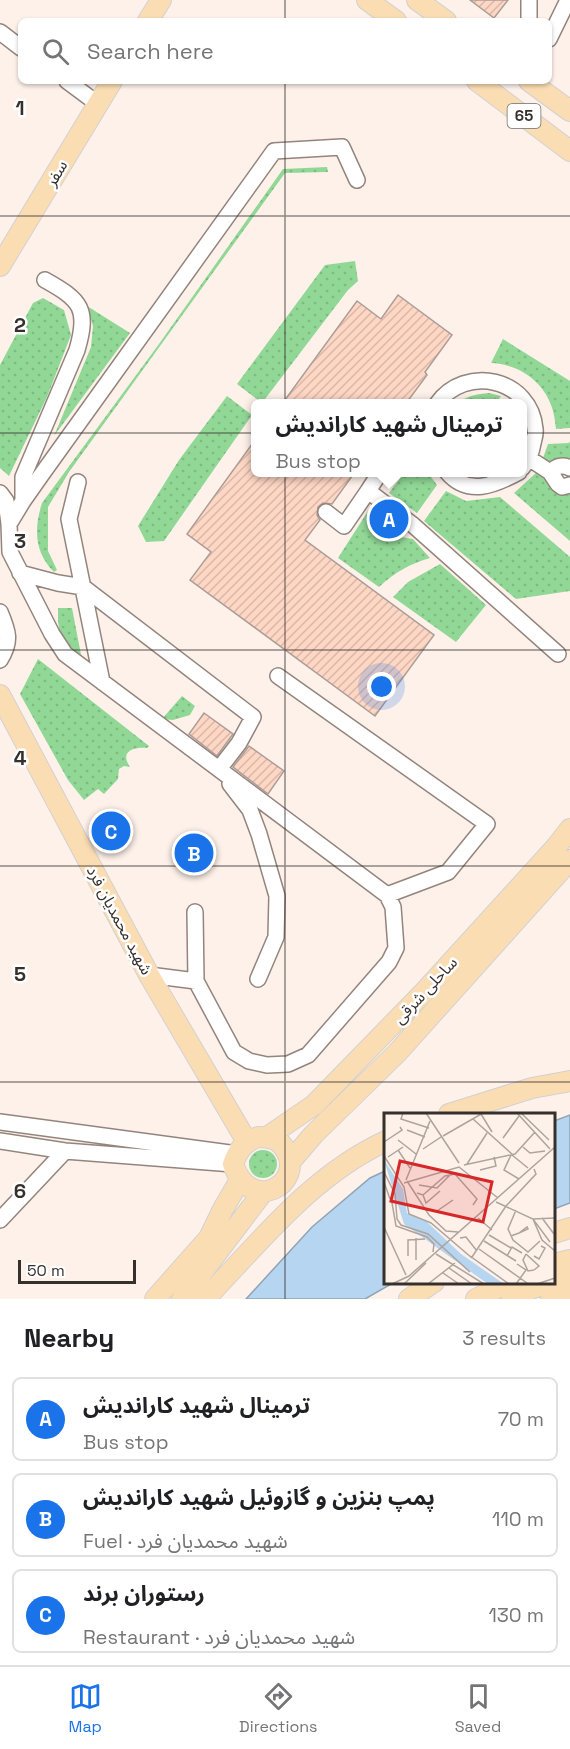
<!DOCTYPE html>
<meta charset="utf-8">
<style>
body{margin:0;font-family:"Space Grotesk","Noto Sans Arabic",sans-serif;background:#f2f2f2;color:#202124}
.scale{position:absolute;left:18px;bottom:15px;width:118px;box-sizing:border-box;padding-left:6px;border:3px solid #36302d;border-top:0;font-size:16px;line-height:21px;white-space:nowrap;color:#36302d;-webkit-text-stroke:4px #fff;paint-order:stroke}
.you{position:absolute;left:382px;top:687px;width:21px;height:21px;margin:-15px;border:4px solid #fff;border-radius:50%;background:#1a73e8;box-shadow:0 0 0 9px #1a73e833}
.badge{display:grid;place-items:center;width:39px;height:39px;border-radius:50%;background:#1a73e8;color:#fff;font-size:20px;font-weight:700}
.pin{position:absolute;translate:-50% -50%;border:3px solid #fff;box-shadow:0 2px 6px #0006}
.popup{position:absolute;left:251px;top:399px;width:276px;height:78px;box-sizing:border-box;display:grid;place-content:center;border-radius:9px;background:#fff;filter:drop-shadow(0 2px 4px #0005);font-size:20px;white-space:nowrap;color:#757577}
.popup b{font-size:22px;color:#202124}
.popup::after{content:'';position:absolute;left:50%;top:100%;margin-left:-12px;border:12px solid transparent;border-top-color:#fff}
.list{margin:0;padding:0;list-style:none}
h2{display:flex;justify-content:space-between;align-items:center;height:78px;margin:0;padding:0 24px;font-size:26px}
h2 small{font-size:20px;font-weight:400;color:#757577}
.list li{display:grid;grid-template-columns:39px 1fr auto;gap:18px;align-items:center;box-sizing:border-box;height:84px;margin:0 12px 12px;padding:0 12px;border:2px solid #e0e0e0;border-radius:9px}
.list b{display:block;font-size:22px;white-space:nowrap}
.list p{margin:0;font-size:20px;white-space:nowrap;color:#757577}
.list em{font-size:20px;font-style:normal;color:#757577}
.icon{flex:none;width:33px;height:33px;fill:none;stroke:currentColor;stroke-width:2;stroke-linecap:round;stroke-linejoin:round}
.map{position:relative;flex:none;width:570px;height:1299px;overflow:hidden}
.search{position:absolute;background:#fff;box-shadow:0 2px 4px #0004;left:18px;right:18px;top:18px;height:66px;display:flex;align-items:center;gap:15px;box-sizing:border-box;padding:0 21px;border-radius:9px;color:#757577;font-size:22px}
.sheet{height:366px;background:#fff}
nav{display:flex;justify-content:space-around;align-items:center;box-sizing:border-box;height:84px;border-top:2px solid #e0e0e0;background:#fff;font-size:16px;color:#757577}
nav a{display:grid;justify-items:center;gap:3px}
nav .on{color:#1a73e8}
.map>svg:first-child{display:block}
.grass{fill:url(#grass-dots)}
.water{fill:#b6d5f1;stroke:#90a4b6;stroke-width:1.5}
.building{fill:url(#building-hatch);stroke:#ac9d96;stroke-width:1.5}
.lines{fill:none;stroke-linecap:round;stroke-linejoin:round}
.minor-casing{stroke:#93857d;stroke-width:18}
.major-casing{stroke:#d3d1d1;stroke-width:22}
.minor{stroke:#fff;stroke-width:15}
.major{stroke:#fbddb4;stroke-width:20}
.grid{fill:none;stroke:#36302d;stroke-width:1.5;stroke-opacity:0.55}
.labels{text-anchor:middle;stroke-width:5;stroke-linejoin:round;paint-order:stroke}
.shield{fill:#fff;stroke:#726e6c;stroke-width:1.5}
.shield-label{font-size:15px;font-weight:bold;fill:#36302d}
.street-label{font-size:16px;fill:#36302d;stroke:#fff}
.inset-road{fill:none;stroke:#aea49e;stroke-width:1.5}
.view{fill:#d62828;fill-opacity:0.15;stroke:#d62828;stroke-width:3}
.inset-edge{fill:none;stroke:#36302d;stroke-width:3}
.grid-label{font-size:20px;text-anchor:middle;font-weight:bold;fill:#36302d;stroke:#fff;stroke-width:5;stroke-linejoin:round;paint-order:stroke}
</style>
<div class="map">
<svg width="570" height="1299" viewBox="0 0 570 1299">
<defs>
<pattern id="grass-dots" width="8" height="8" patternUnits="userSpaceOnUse" patternTransform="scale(1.5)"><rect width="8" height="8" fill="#91d896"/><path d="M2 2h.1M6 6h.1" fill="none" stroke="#7eba82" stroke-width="1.8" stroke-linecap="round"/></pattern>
<pattern id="building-hatch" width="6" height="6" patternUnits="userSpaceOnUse" patternTransform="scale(1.5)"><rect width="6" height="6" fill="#fed6c4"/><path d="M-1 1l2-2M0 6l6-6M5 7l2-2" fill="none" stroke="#dab8a9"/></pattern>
</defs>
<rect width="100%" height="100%" fill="#fef1ea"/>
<path class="grass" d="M327 167 328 172 285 173 69 472 48 507V551L57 570 54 572C34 552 34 528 42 503L159 344 283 169Z
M355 261 358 281 348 290 262 403 237 384 325 265Z
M43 298 64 310 71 335 47 397 9 476 0 468V365L33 303Z
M87 306 130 333 54 436 91 347 93 326Z
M503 339 570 381V428L556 429C555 421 554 412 551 405 542 380 517 364 491 363Z
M489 393 501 396 496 403H457C467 396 477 394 489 393Z
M227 396 252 415 164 541 146 542 138 526 179 460Z
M570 441V462L551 466 542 461 548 444 569 443Z
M537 472 570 489V541L514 493Z
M404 473H428L437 485 417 513 389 493Z
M446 491 466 501 500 497 570 557V591L516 599 424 521Z
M368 511C384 512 394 524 400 537L413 539 430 558C410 564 395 572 379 587L338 558Z
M440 564 486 605 456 642 393 597 408 582Z
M58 608H72L83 665 61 639 58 622Z
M38 659 149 746 147 748C134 747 119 751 130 767L124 766 119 769 118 779 104 794 98 789 84 800 68 780 20 694Z
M182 696 195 706 190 715 173 720 162 719Z
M249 1164a14 14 0 1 1 28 0a14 14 0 1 1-28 0Z"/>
<path class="water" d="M570 1115V1203L554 1209V1121Z
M385 1171 386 1282 393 1283 365 1299H246L312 1227 370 1178Z"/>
<path class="building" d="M470 0H508L494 18Z
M398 295 452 335 425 372 427 375 410 398 404 404H282L357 301 381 319Z
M255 440V472H355L332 504 323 503 318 507 317 515 320 520 305 540 434 635 375 716 190 580 211 552 187 534Z
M204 713 233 734 217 756 189 734Z
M249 746 284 771 268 794 233 767Z"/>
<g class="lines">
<defs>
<path id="minor" d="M529 21V0
M0 32 21 48
M549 39 568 0
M67 81 98 104
M437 404C465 364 531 378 535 429 536 433 534 439 533 443 531 454 529 460 522 468
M530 459 550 472 558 484 562 487 570 485
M378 472 379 474 368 491 413 525 558 654
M447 472C468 497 495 485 519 472
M550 472C557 466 562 464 570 468
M78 482 69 519 102 682
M0 493 6 501 9 524 10 552 52 634 65 654 387 895 393 907 396 948 389 962 308 1055 288 1064 267 1065 249 1061 234 1052 196 981 149 975
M23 501V477L77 350C89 309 81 300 45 280
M326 512 344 526 368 491
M9 524 23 501 42 474 274 151 342 147 357 180
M20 573 58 583 83 587 253 717 239 743 219 769
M0 612C8 631 12 641 0 660
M278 676 487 824 448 872 387 895
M230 784 250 810 259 834 277 896 276 937 258 979
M195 912 196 981
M0 1122 237 1154
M0 1141 65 1151 233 1164
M0 1220 65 1151"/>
<path id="major" d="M367 0 396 21
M417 0 446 21
M148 21 161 0
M477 81 570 151
M529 81 570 111
M0 266 112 81
M0 695 149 975 247 1142
M449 1114 532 1088 570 1081
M258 1137C270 1137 280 1139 286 1151 305 1183 251 1216 233 1164 238 1150 244 1142 258 1137Z
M267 1137 314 1105 426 990 556 847 570 829
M290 1162 314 1134 397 1053 570 860
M554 1233 570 1228
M554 1264 570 1260
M554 1280 570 1276
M512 1297 548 1282
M155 1299 209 1238 223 1209 240 1180
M182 1299 263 1192
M205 1299C260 1242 312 1175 386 1141
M409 1299 434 1282
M476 1299 509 1282
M551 1299 570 1292"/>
</defs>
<use href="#minor" class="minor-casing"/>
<use href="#major" class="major-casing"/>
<use href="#minor" class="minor"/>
<use href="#major" class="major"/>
</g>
<path class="grid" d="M285 0V21M285 81V1299M0 216H570M0 433H570M0 650H570M0 866H570M0 1082H570"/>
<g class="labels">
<rect class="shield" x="507.5" y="104" width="33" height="24" rx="4.5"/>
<g class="shield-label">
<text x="524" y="121">65</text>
</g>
<g class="street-label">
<text transform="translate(56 173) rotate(-59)" y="6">سفر</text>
<text transform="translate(120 920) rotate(62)" y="6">شهید محمدیان فرد</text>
<text transform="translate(425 990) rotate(-47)" y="6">ساحلی شرقی</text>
</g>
</g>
<g transform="translate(384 1113)">
<rect width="171" height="171" fill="#fef1ea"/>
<path d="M0 47 19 76 23 100 43 109 77 141 120 171H104L20 111Z" fill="#b6d5f1"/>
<path class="inset-road" d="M19 0 17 6 45 15M42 0 75 50M133 0 166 36M137 0 165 27M97 1 108 19M89 6 129 42M23 17 41 24M59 23 99 0M119 25 135 3M14 27 32 41M0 29 18 17 16 14M139 34 146 40 161 38M39 36 57 24M14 37 26 55M127 42 120 57 135 66M128 42 144 55M0 43 20 74 25 101 47 110 88 145M4 44 19 34M83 51 103 20M80 52 131 41 151 19M96 57 112 53 110 44M0 59 11 81 13 106 17 112 44 121 86 159M22 67 46 8M23 68 45 102 62 118 74 119M0 69 6 86M20 70 75 54 114 85M35 72 53 75 67 61M33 80 39 82 61 63 71 61 93 86 89 92M39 82 42 90 56 78M7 84 12 113 43 124 50 131 49 139M112 89 149 106 166 129M132 97 124 116 129 127 144 139 156 128M53 98 69 87M94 105 108 117M158 105 170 121M149 106 158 127 171 138M149 106 171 105M0 114 22 162M105 122 127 135M127 123 135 120 144 116 143 114 135 120M76 125 82 124 93 138M100 128 132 148M95 136 143 170M52 141 100 171M142 141 139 147 144 158 150 157M142 141 155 153 150 157M24 143V127L41 126M86 143 125 171M123 143 128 134 138 140M150 143 155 146 161 135 157 133M88 144 122 93 152 61 150 56M32 147V125M65 155 88 171M59 160 75 171M8 171 25 163 171 34M20 171 42 150M44 171 71 150M132 171 142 157 133 151M153 171 171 165"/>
<path class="view" d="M16 48 108 69 99 109 7 88Z"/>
<rect width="171" height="171" class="inset-edge"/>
</g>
<g class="grid-label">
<text x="20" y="115">1</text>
<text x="20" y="332">2</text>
<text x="20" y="548">3</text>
<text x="20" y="765">4</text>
<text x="20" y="981">5</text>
<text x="20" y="1198">6</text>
</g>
</svg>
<div class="scale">50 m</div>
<div class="you"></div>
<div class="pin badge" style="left:389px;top:519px">A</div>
<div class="popup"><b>ترمینال شهید کاراندیش</b>Bus stop</div>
<div class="pin badge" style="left:194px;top:853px">B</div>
<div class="pin badge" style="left:111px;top:831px">C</div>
<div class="search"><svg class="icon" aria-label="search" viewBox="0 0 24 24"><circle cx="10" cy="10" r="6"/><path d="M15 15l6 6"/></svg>Search here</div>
</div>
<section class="sheet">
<h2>Nearby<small>3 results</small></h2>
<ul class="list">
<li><span class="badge">A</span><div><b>ترمینال شهید کاراندیش</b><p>Bus stop</p></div><em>70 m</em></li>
<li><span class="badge">B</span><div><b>پمپ بنزین و گازوئیل شهید کاراندیش</b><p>Fuel · شهید محمدیان فرد</p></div><em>110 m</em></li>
<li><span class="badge">C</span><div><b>رستوران برند</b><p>Restaurant · شهید محمدیان فرد</p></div><em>130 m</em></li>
</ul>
</section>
<nav>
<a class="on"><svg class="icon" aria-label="map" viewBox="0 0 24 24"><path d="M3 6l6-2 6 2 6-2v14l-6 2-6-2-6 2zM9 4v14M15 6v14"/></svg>Map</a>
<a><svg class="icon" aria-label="directions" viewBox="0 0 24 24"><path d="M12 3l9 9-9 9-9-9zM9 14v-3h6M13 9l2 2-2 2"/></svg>Directions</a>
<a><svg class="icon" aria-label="saved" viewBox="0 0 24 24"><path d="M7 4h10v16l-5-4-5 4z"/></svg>Saved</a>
</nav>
